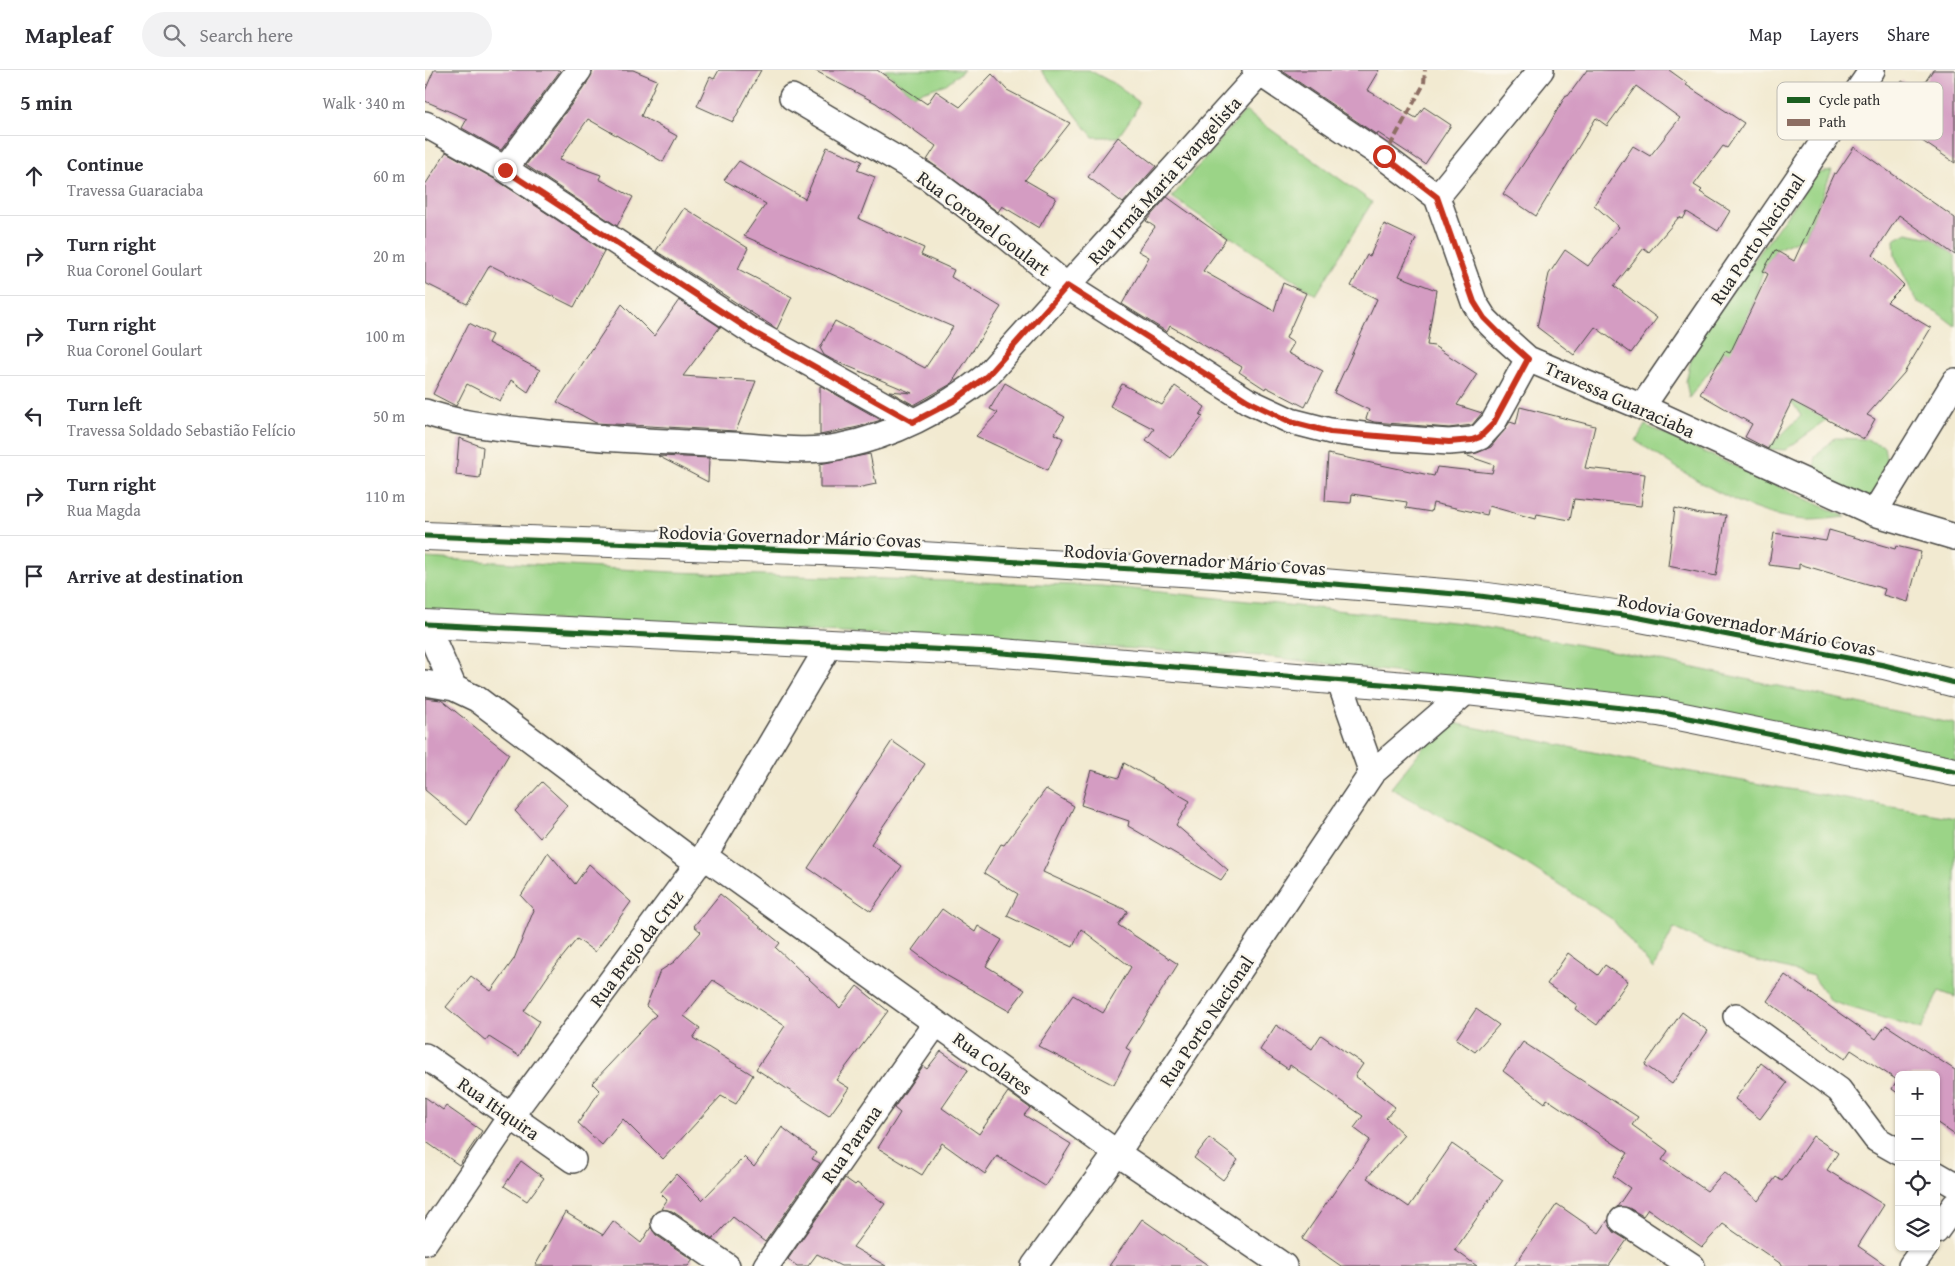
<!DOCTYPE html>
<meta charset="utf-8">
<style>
body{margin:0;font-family:"Gentium Book Plus",serif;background:#f2f2f3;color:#2b2b33}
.controls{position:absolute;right:15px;bottom:15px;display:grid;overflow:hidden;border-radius:8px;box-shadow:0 1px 4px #0004}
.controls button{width:45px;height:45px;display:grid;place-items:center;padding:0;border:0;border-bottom:1px solid #e1e1e2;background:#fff;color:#2b2b33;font:25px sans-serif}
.stop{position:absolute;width:15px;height:15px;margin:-11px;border:4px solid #c8321e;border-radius:50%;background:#fff}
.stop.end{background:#c8321e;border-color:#fff;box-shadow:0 1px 5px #0008}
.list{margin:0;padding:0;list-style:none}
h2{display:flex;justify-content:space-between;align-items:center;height:65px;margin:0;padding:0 20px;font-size:21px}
h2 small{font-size:16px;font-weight:400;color:#7c7c81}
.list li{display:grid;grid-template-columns:32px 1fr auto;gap:15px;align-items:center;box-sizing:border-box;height:80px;padding:0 20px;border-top:1px solid #e1e1e2}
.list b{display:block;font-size:19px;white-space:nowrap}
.list p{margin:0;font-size:16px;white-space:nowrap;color:#7c7c81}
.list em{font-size:16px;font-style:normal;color:#7c7c81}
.icon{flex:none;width:28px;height:28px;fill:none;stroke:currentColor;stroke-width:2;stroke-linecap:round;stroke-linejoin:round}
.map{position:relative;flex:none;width:1530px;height:1196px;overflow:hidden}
header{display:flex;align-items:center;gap:30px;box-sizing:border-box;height:70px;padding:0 25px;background:#fff;border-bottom:1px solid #e1e1e2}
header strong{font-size:24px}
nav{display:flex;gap:28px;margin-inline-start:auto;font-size:18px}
.search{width:350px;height:45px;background:#f2f2f3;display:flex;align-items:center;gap:12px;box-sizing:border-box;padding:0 18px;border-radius:28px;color:#7c7c81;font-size:19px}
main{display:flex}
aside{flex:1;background:#fff}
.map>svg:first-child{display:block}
.green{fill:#9bd487;stroke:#638059}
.building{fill:#d49cc2}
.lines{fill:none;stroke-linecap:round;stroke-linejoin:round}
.street-casing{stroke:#494844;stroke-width:28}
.highway-casing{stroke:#494844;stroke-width:30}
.street{stroke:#fff;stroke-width:25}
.highway{stroke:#fff;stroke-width:28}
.quiet{stroke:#8d6e63;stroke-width:4;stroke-dasharray:8 4;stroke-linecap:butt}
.cycleway-casing{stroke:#fbf7ec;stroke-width:8}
.cycleway{stroke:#1b5e20;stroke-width:5}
.route{stroke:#c8321e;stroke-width:6}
.labels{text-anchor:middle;stroke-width:4.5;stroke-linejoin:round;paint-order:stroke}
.street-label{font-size:19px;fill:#2b2b2b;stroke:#fbf7ec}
.key{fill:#fbf7ec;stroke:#bdbab2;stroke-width:1}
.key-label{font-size:14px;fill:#2b2b2b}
</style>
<header>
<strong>Mapleaf</strong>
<div class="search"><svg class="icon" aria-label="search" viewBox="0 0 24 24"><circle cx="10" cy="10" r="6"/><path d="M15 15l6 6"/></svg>Search here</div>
<nav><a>Map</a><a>Layers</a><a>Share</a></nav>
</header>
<main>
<aside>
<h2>5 min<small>Walk · 340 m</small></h2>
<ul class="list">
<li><svg class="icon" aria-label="ahead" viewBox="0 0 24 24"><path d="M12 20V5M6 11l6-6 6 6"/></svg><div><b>Continue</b><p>Travessa Guaraciaba</p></div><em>60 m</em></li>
<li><svg class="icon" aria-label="right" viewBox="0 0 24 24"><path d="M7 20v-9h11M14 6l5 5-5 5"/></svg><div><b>Turn right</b><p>Rua Coronel Goulart</p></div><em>20 m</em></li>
<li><svg class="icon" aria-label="right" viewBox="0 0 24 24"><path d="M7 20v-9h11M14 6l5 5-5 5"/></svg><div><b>Turn right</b><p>Rua Coronel Goulart</p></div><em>100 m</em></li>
<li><svg class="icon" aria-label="left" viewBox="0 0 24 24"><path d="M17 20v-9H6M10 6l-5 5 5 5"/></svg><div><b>Turn left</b><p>Travessa Soldado Sebastião Felício</p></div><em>50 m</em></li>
<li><svg class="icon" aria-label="right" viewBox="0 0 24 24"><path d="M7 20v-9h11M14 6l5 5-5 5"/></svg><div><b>Turn right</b><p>Rua Magda</p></div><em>110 m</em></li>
<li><svg class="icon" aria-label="arrive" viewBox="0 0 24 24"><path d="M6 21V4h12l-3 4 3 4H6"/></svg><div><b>Arrive at destination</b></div></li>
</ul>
</aside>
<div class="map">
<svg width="1530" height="1196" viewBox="0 0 1530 1196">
<rect width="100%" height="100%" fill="#fbf7ec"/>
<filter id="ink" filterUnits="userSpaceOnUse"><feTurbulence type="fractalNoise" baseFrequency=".02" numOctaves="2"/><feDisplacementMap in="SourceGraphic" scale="10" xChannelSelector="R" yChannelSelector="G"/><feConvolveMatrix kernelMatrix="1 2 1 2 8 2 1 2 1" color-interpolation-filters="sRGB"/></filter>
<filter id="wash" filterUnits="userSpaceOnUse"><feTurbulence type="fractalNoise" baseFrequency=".0096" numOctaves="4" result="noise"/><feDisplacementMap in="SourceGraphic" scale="20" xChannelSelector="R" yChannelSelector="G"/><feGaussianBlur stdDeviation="1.12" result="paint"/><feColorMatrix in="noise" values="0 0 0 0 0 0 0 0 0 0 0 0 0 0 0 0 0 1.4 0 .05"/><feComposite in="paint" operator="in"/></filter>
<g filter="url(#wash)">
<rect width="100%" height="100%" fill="#f2ead1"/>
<path class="green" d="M459 0H539L521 14 488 25Z
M616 0H664L688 13 714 32 709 44 693 67H668Z
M820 41 947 132 891 225 747 127Z
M1407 101 1380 167 1350 180 1338 201 1326 240 1313 267 1348 284 1413 329 1402 350 1360 380 1342 379 1376 346C1360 317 1328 297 1300 281L1264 328 1261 311 1270 273 1392 103Z
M1482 163 1506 168 1530 185V256L1512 242 1491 231 1470 186 1469 170Z
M1220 355 1421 447C1409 448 1395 450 1383 450 1320 447 1262 404 1211 371Z
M1410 368 1439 369 1459 376 1463 400 1447 431 1391 405 1390 387Z
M0 488 247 502 676 516 1037 553 1213 586 1530 654V712L1183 628 837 586 485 566 0 544Z
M1019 651 1249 699 1530 748V927L1514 921 1496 960 1405 931 1388 906 1305 884 1249 858 1228 899 1187 849 1105 796 966 718Z"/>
<g id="blocks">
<path class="building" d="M9 0H134L135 1 76 80 37 58 42 49 0 31V21Z
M168 0H208L232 10 216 46 252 66 238 92 163 49 134 90 176 105 174 109 208 127 192 156 101 95 161 15Z
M294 0H336L308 52 272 36 285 7 289 9Z
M389 0H452L502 34 511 21 535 37 567 4 582 20 645 53 600 110 631 128 614 158 577 136 573 142 502 90 511 76 451 33Z
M856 0H954L942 20 991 48 999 37 1026 55 1000 94 953 63 952 65Z
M1162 0H1244L1262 13 1261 15 1319 53 1302 78 1298 76 1269 115 1277 120 1275 122 1305 141 1293 161 1262 142 1258 149 1254 147 1224 182 1219 178 1189 216 1232 248 1206 283 1170 257 1149 285 1112 257 1124 204 1140 180 1163 196 1194 157 1169 135 1208 76 1225 86 1255 48 1211 16 1182 56 1171 48 1111 146 1078 124 1119 63 1141 25 1143 26Z
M1508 0H1530V93L1457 44 1477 11 1494 21Z
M693 67 731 96 698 133 663 107Z
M402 77 437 91 432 100 450 107 434 149 499 178 496 185 529 200 526 207 576 237 526 314 489 335 464 321 487 323 408 290 399 285 395 278 410 251 500 298 528 257 319 166 341 134 299 110 314 91 380 129Z
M1429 77 1530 148V185L1474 145 1448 185 1479 215 1462 232 1506 258 1479 303 1442 345 1450 349 1439 369 1367 331 1343 379 1320 367 1327 354 1275 324 1300 281 1305 283 1343 204 1338 201 1350 180 1369 191 1409 103 1411 104Z
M21 82 73 111 179 181 149 237 65 195 42 234 0 213V115Z
M742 127 801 169 778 201 849 241 858 213 881 223 861 268 869 273 863 283 898 301 880 337 841 317 840 319 814 302 817 297 745 256 742 262 697 234 724 187 713 181 730 157 721 151Z
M259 138 323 178 313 199 367 227 352 259 231 181Z
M959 154 991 169 974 206 1011 220 1002 275 1009 276 1052 304 1032 335 1057 343 1047 355 1024 358 949 352 941 349 944 340 909 323 952 229 926 216 942 185 945 186Z
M254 230 295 257 258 306 331 311 311 361 171 353 132 332 197 234 229 266Z
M44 253 67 265 63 273 115 300 103 322 86 310 75 331 42 314 31 336 8 324Z
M580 313 640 347 629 364 638 368 623 400 551 366 573 343 565 339Z
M697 314 737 335 750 316 780 337 775 345 778 346 746 388 721 370 729 359 685 336Z
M395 316H396L456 350 433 357 395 365Z
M1095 337 1170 356 1160 398 1220 404 1216 436 1149 429 1145 450 1112 444 1111 449 1064 436 1062 445 1008 433 1006 442 981 438 982 432 927 424 926 433 900 431 903 384 1009 406 1012 397 1067 403 1069 395 1040 385 1052 383 1066 377 1085 352 1091 354Z
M34 368 58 377 55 408 31 405Z
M445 384 451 414 432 418H395V394Z
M233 386 284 388 283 412Z
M1250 438 1275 444 1301 445 1291 506 1243 496Z
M1404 460 1470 479 1471 476 1496 482 1483 532 1458 525 1460 519 1374 494V499L1344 495 1349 463 1401 471Z
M0 628 16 630 84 684 42 755 0 720Z
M467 671 500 694 446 774 477 796 446 841 383 798Z
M699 693 765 731 751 755 803 800 796 810 703 756 704 751 656 735 666 700 694 708Z
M117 712 142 735 115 768 90 741Z
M621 719 649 736 618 802 703 841 693 855 753 894 701 978 706 981 689 1015 613 976 648 925 678 943 706 897 656 859 648 877 582 846 593 824 559 803 576 774 579 775Z
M123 782 150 814 164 794 206 832 170 882 152 869 127 900 99 941 114 951 94 986 64 967 61 971 21 937 46 906 66 921 89 889 109 840 96 826Z
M295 824 355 873 351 878 415 938 432 916 463 941 411 1010 424 1018 404 1046 331 999 360 956 288 910 259 946 275 958 268 968 328 1005 311 1034 296 1026 238 1089 198 1049 177 1075 153 1053 175 1021 167 1013 231 945 221 936 235 901 249 892 276 862 269 856Z
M517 839 550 862 553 856 577 870 561 896 600 920 584 941 519 904 487 880Z
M1143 883 1173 905 1180 895 1203 911 1172 955 1150 939 1152 935 1122 914Z
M1360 905 1451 969 1461 955 1530 1000V1065L1511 1052V1005H1474V1024L1467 1019 1472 1010 1426 980 1420 989 1342 931Z
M1051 939 1074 955 1050 982 1031 969Z
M1257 942 1283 961 1247 1014 1220 995Z
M851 955 887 979 896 965 938 994 930 1006 970 1037 961 1048 979 1065 942 1108 984 1137 1027 1074 1078 1110 1030 1180 1052 1196H916L877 1169 945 1070 929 1058 938 1046 865 995 863 999 835 980Z
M1098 972 1213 1047 1207 1055 1243 1081 1237 1090 1282 1121 1299 1102 1333 1131 1351 1107 1357 1111 1388 1066 1413 1083 1402 1100 1459 1135 1433 1176 1462 1196H1359L1298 1154 1277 1177 1223 1139 1218 1146 1204 1138 1192 1137 1205 1118 1188 1106 1203 1083 1122 1029 1120 1033 1078 1001Z
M516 981 543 1000 517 1038 554 1064 583 1022 605 1038 599 1045 646 1074 620 1116 572 1086 560 1104 517 1073 497 1105 453 1078 475 1043 469 1038 498 996 502 999Z
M1336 993 1362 1013 1335 1049 1310 1029Z
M0 1027 18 1040 21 1036 57 1061 34 1095 0 1071Z
M357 1057 391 1083 387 1089 395 1093 340 1172 308 1147 288 1169 247 1141 236 1139 242 1130 235 1123 251 1104 277 1130 319 1087 329 1097Z
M784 1068 813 1090 798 1110 769 1088Z
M96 1091 119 1108 102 1131 79 1116Z
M420 1108 430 1115 432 1113 460 1134 428 1177 461 1196H416L392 1184 383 1196H372L363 1189Z
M1132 1134 1174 1163 1183 1150 1189 1162 1202 1170 1184 1196H1089Z
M140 1142 178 1165 188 1151 216 1173 226 1157 231 1165 268 1190 263 1196H110Z
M717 1149 784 1196H684Z"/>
</g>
</g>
<g filter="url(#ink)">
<use href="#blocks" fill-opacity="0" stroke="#494844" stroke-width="1"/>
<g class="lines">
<defs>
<path id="street" d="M830 0 959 87 1012 127 1049 232 1059 248 1074 263 1103 289 1217 337 1449 443 1530 467
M367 27 504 108 575 161 642 216 823 331 866 351 905 361 962 368 1024 372 1047 370 1055 367 1068 353 1103 289
M0 54 80 99 328 262 488 351
M80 99 154 0
M1012 127 1116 0
M1217 337 1447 0
M0 342C33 354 70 357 104 361 172 369 239 372 307 375 342 377 382 384 417 376 470 365 519 339 561 306L835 3
M1449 443 1530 311
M1 554 29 618
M914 610 947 703
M0 613 29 618 52 629 273 795
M279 786 692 1083 859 1196
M1311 946 1414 1020 1451 1069 1474 1082
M0 986 148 1090
M1511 1104 1530 1115
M1197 1150 1267 1196
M239 1153 302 1196
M1511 1161 1530 1135
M0 1172 85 1047 279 786 405 574
M341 1196 511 953
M609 1196 692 1083 947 703 1042 621
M1486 1196 1500 1177"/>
<path id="highway" d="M0 466 448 483 789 504 1055 526 1205 546 1459 595 1530 613
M0 554 566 582 1042 621 1234 642 1530 702"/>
</defs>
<use href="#street" class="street-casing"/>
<use href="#highway" class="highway-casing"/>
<use href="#street" class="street"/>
<use href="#highway" class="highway"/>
<path class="quiet" d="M959 87 999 14 1000 0"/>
<defs>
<path id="cycleway" d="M0 466 448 483 789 504 1055 526 1205 546 1459 595 1530 613
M0 554 566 582 1042 621 1234 642 1530 702"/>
</defs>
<use href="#cycleway" class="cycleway-casing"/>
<use href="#cycleway" class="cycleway"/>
</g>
</g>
<g class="lines" filter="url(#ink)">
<path class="route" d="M80 100 328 262 488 352 530 330 562 306 642 216 823 331 866 352 905 362 1024 372 1047 370 1055 367 1068 354 1103 289 1074 263 1059 248 1049 232 1012 127 959 86"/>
</g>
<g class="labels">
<g class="street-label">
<text transform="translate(739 110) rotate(-48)" y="7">Rua Irmã Maria Evangelista</text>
<text transform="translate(559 153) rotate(37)" y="7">Rua Coronel Goulart</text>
<text transform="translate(1332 169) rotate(-56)" y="7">Rua Porto Nacional</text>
<text transform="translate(1195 329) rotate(24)" y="7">Travessa Guaraciaba</text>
<text transform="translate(365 466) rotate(2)" y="7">Rodovia Governador Mário Covas</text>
<text transform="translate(770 489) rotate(4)" y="7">Rodovia Governador Mário Covas</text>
<text transform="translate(1322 554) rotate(11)" y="7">Rodovia Governador Mário Covas</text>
<text transform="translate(211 878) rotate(-53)" y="7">Rua Brejo da Cruz</text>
<text transform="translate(781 951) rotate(-56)" y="7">Rua Porto Nacional</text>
<text transform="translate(568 993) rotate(36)" y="7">Rua Colares</text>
<text transform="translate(74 1038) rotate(35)" y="7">Rua Itiquira</text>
<text transform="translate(426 1074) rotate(-55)" y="7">Rua Parana</text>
</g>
</g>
<rect x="1352" y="12" width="166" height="58" rx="8" class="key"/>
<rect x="1362" y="27" width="23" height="6" fill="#1b5e20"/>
<rect x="1362" y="49" width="23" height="7" fill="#8d6e63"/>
<g class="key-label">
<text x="1394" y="35">Cycle path</text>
<text x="1394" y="57">Path</text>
</g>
</svg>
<div class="controls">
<button>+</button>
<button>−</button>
<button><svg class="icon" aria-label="locate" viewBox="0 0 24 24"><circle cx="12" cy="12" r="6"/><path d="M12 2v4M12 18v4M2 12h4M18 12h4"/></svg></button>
<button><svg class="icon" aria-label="layers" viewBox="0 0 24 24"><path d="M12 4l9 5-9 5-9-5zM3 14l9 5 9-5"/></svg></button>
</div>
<div class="stop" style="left:959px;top:86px"></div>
<div class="stop end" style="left:80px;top:100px"></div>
</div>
</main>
